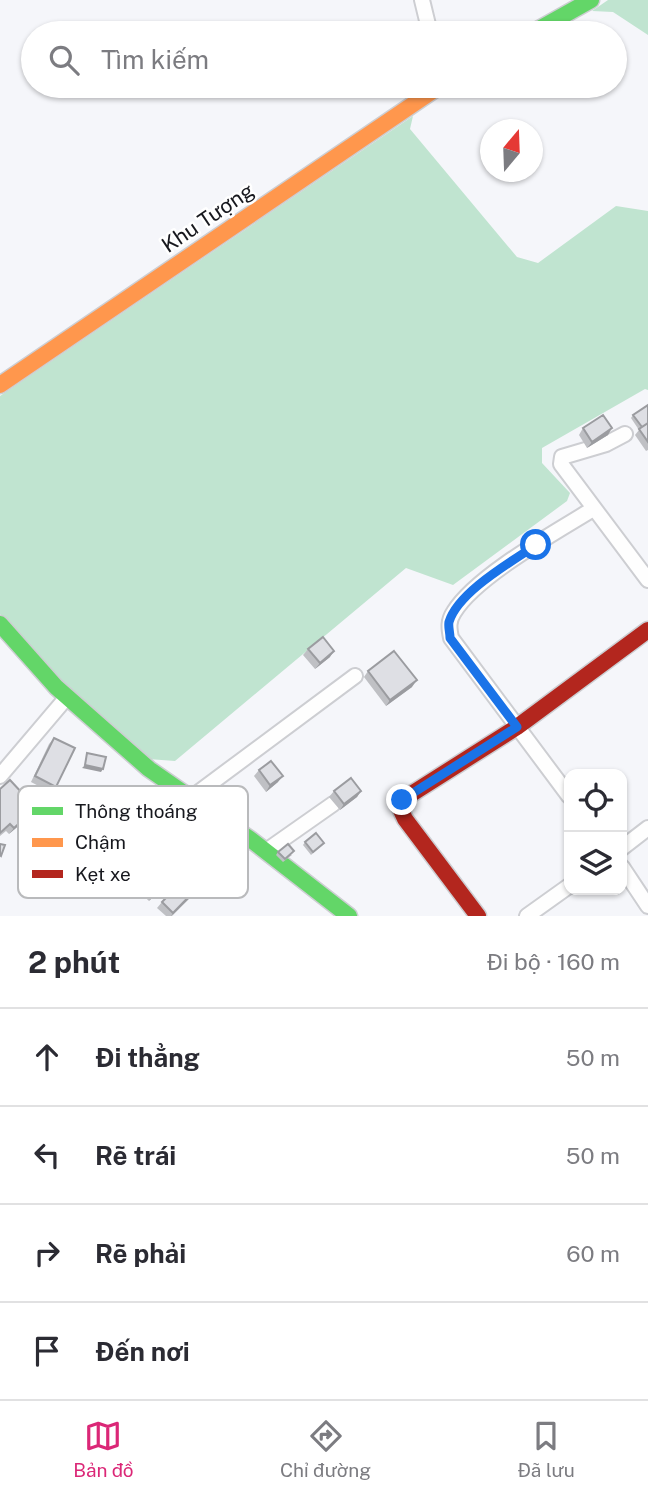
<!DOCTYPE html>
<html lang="vi">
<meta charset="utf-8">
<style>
body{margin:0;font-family:"Public Sans",sans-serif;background:#f7f7f7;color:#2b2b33}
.controls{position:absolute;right:21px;bottom:21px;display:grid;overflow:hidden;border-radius:14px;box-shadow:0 2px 5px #0004}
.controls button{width:63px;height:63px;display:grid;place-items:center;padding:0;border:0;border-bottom:2px solid #e1e1e2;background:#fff;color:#2b2b33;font:35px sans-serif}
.compass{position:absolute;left:480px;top:119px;width:63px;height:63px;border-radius:50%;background:#fff;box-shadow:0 2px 5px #0004;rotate:19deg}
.stop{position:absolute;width:21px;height:21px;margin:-16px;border:5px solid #1a73e8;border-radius:50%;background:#fff}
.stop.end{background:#1a73e8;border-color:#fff;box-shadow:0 2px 7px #0008}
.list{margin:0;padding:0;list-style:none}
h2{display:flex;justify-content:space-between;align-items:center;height:91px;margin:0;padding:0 28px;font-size:30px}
h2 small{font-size:23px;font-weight:400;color:#7c7c81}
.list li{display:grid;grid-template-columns:46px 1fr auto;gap:21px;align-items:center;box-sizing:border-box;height:98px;padding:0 28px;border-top:2px solid #e1e1e2}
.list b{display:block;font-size:26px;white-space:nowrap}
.list em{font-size:23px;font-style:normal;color:#7c7c81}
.icon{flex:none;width:38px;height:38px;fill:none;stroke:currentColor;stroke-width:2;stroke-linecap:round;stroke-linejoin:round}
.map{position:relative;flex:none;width:648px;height:916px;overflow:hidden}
.search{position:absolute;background:#fff;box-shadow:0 2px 5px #0004;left:21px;right:21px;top:21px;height:77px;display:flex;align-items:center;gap:18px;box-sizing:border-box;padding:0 24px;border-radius:38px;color:#7c7c81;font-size:26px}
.sheet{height:483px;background:#fff}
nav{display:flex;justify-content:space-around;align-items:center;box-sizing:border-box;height:98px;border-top:2px solid #e1e1e2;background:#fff;font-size:19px;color:#7c7c81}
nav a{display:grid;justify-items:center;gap:4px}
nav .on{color:#db2777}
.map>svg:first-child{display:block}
.forest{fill:#c0e4d0}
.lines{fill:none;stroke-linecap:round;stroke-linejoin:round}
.street-casing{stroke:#cdced2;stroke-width:18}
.fast-casing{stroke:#cdced2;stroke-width:19}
.slow-casing{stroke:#cdced2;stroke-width:19}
.jam-casing{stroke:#cdced2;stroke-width:19}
.street{stroke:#fefefe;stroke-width:14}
.fast{stroke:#63d668;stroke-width:16}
.slow{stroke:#ff974d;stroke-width:16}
.jam{stroke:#b3261e;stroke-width:16}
.wall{fill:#bfc0c4}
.shaded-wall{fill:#9b9ca0}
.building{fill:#dedfe4;stroke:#9b9ca0;stroke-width:2}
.route{stroke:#1a73e8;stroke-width:9}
.labels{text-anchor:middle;stroke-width:5;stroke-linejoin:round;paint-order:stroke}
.street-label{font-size:21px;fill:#17181e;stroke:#fff}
.key{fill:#fff;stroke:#b9babc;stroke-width:2}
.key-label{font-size:19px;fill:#17181e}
</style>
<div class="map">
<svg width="648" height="916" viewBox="0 0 648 916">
<rect width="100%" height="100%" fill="#f5f6fa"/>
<path class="forest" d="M608 0H648V35L613 12 592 11Z
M413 116 410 129 517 257 538 263 616 206 648 211V390L645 389 542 448V463L570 493 567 501 453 585 406 568 175 761 148 759 61 681 0 614V396Z"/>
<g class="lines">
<defs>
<path id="street" d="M422 0 430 33
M625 434 606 444 562 457 561 464 648 580
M0 776 67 697
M569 796 451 638C449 628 448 621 454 612 476 576 556 532 593 509
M191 798 355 676
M622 848 648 828
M266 851 333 804
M622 867 648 906
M527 916 569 886"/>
<path id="fast" d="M532 33 591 0
M0 624 56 687 149 769 250 839 349 916"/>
<path id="slow" d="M0 385 440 86"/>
<path id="jam" d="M478 916 405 819 400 808 402 800 517 727 648 630"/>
</defs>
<use href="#street" class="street-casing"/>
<use href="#fast" class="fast-casing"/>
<use href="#slow" class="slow-casing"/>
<use href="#jam" class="jam-casing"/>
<use href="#street" class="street"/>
<use href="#fast" class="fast"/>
<use href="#slow" class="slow"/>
<use href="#jam" class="jam"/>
</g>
<path class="wall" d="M648 405V450L646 451 635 435 639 430 631 418 633 415Z
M583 428 608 435 587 448 579 435Z
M308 649 330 657 315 669 303 655Z
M368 671 412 687 386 706 364 677Z
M54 738 56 787 52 793 31 782 49 744Z
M259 770 278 782 266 792 254 776Z
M0 789 31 815 9 834 6 831 0 836Z
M334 791H361L357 797 340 810 329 797Z
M305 842 324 843 311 855 303 845Z
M278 852 292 855 283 862 276 855Z
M185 861 181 868 149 901 137 890 142 883Z
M201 887 172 916H166L157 908 162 902Z"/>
<path class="shaded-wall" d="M612 428 608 435 587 448 592 442Z
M334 651 330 657 315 669 320 663Z
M417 680 412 687 386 706 390 700Z
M85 765 103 769 101 772 82 768Z
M283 776 278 782 266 792 270 785Z
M361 791 357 797 340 810 344 804Z
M36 808 31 815 9 834 14 828Z
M185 861 181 868 149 901 153 894Z
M205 880 201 887 171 916 173 913Z"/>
<path class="building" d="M648 405V423L642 427 633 415Z
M603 415 612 428 592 442 583 428Z
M648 423V442L639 429Z
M323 637 334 651 320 663 308 649Z
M394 651 417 680 390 700 368 671Z
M54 738 75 748 56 787 35 776Z
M87 753 106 757 103 769 85 765Z
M271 761 283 776 270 785 259 770Z
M351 778 361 791 344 804 334 791Z
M10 780 36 808 14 828 10 824 0 833V789Z
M316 833 324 843 313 852 305 842Z
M0 844 5 845 1 856 0 855Z
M288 844 294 851 285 859 278 852Z
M194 869 205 880 173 913 162 902Z"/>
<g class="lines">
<path class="route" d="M402 800 517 727 450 638C450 632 448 627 449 622 458 592 511 562 536 545"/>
</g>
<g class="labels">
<g class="street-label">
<text transform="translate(208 218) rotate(-34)" y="7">Khu Tượng</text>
</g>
</g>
<rect x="18" y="786" width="230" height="112" rx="10" class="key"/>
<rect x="32" y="807" width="31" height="8" fill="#63d668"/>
<rect x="32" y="838" width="31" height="9" fill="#ff974d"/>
<rect x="32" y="870" width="31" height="8" fill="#b3261e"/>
<g class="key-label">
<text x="75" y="818">Thông thoáng</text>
<text x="75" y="849">Chậm</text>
<text x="75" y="881">Kẹt xe</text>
</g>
</svg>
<div class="controls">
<button><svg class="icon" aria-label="locate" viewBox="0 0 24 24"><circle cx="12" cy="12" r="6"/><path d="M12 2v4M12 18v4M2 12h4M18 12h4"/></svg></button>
<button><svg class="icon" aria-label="layers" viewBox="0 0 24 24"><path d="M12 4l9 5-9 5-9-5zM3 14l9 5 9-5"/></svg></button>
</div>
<svg class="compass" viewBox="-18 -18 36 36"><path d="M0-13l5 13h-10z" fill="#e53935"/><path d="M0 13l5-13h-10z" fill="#7c7c81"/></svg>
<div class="stop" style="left:536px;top:545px"></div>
<div class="stop end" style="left:402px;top:800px"></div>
<div class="search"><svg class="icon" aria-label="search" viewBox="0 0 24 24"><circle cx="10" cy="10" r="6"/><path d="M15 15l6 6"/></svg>Tìm kiếm</div>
</div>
<section class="sheet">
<h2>2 phút<small>Đi bộ · 160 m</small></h2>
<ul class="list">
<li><svg class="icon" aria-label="ahead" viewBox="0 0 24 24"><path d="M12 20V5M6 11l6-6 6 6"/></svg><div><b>Đi thẳng</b></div><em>50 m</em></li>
<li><svg class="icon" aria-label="left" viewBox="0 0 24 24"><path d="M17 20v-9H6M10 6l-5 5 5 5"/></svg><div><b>Rẽ trái</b></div><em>50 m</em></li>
<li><svg class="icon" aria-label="right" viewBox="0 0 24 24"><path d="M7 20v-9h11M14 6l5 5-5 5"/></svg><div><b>Rẽ phải</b></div><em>60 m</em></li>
<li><svg class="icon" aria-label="arrive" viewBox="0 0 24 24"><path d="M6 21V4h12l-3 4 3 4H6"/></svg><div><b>Đến nơi</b></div></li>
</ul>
</section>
<nav>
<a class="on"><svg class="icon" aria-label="map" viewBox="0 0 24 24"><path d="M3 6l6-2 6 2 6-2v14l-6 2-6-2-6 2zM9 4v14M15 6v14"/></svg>Bản đồ</a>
<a><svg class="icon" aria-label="directions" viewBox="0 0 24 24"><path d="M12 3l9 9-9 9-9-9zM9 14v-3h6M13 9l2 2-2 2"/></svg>Chỉ đường</a>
<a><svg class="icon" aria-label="saved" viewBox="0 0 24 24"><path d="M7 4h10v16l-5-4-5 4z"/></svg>Đã lưu</a>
</nav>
